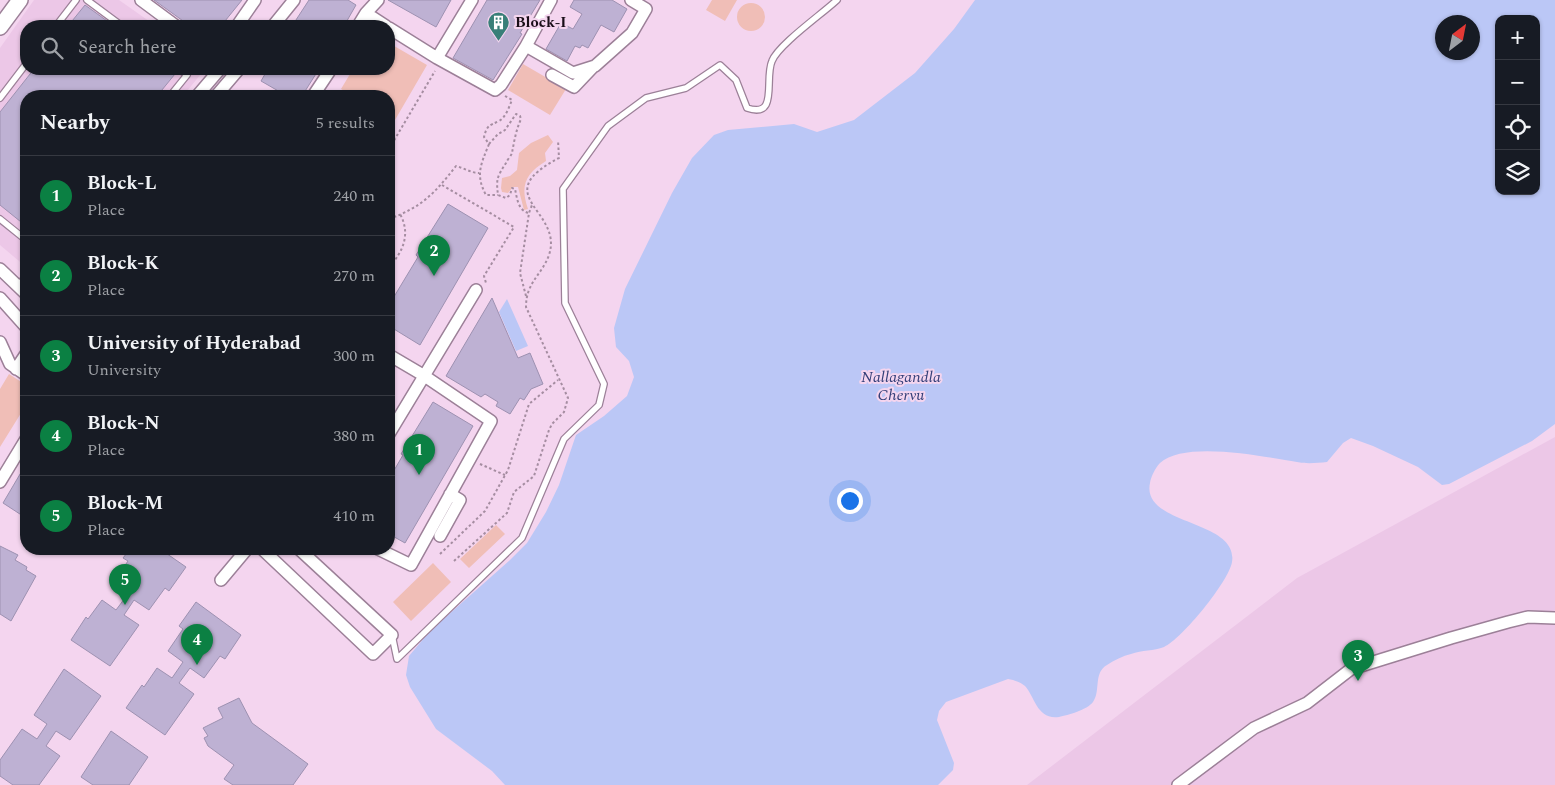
<!DOCTYPE html>
<meta charset="utf-8">
<style>
body{margin:0;font-family:Spectral,serif;background:#20242c;color:#f1f3f6}
.controls{position:absolute;right:15px;top:15px;display:grid;overflow:hidden;border-radius:10px;box-shadow:0 1px 4px #0004}
.controls button{width:45px;height:45px;display:grid;place-items:center;padding:0;border:0;border-bottom:1px solid #363941;background:#171b24;color:#f1f3f6;font:25px sans-serif}
.compass{position:absolute;left:1435px;top:15px;width:45px;height:45px;border-radius:50%;background:#171b24;box-shadow:0 1px 4px #0004;rotate:32deg}
.you{position:absolute;left:849px;top:500px;width:18px;height:18px;margin:-12px;border:4px solid #fff;border-radius:50%;background:#1a73e8;box-shadow:0 0 0 8px #1a73e833}
.badge{display:grid;place-items:center;width:32px;height:32px;border-radius:50%;background:#0b8043;color:#fff;font-size:16px;font-weight:700}
.pin{position:absolute;translate:-50% -41px;filter:drop-shadow(0 1px 2px #0008)}
.pin::after{content:'';position:absolute;top:26px;width:18px;height:15px;background:inherit;clip-path:polygon(0 0,100% 0,50% 100%)}
.list{margin:0;padding:0;list-style:none}
h2{display:flex;justify-content:space-between;align-items:center;height:65px;margin:0;padding:0 20px;font-size:21px}
h2 small{font-size:16px;font-weight:400;color:#9ea1a6}
.list li{display:grid;grid-template-columns:32px 1fr auto;gap:15px;align-items:center;box-sizing:border-box;height:80px;padding:0 20px;border-top:1px solid #363941}
.list b{display:block;font-size:19px;white-space:nowrap}
.list p{margin:0;font-size:16px;white-space:nowrap;color:#9ea1a6}
.list em{font-size:16px;font-style:normal;color:#9ea1a6}
.icon{flex:none;width:28px;height:28px;fill:none;stroke:currentColor;stroke-width:2;stroke-linecap:round;stroke-linejoin:round}
.map{position:relative;flex:none;width:1555px;height:785px;overflow:hidden}
.search{position:absolute;background:#171b24;box-shadow:0 1px 4px #0004;left:20px;top:20px;width:375px;height:55px;display:flex;align-items:center;gap:12px;box-sizing:border-box;padding:0 18px;border-radius:20px;color:#9ea1a6;font-size:19px}
.panel{position:absolute;background:#171b24;box-shadow:0 1px 4px #0004;left:20px;top:90px;width:375px;height:465px;border-radius:20px}
.map>svg:first-child{display:block}
.built{fill:#ecc7e7}
.green{fill:#f0beb7}
.water{fill:#bbc7f6;fill-rule:evenodd}
.building{fill:#beb1d3;stroke:#9d91b1}
.lines{fill:none;stroke-linecap:round;stroke-linejoin:round}
.service-casing{stroke:#9c8098;stroke-width:8}
.minor-casing{stroke:#9c8098;stroke-width:14}
.secondary-casing{stroke:#9c8098;stroke-width:18}
.path{stroke:#a58da1;stroke-width:2;stroke-dasharray:2.5 2.5;stroke-linecap:butt}
.service{stroke:#fff;stroke-width:5.5}
.minor{stroke:#fff;stroke-width:11}
.secondary{stroke:#fff;stroke-width:15}
.labels{text-anchor:middle;stroke-width:4;stroke-linejoin:round;paint-order:stroke}
.poi-label{font-size:15px;font-weight:bold;fill:#190e18;stroke:#f4d5ef;text-anchor:start}
.water-label{font-size:16px;font-style:italic;fill:#354079;stroke:#f4d5ef}
</style>
<div class="map">
<svg width="1555" height="785" viewBox="0 0 1555 785">
<rect width="100%" height="100%" fill="#f4d5ef"/>
<path class="built" d="M34 0H119L156 26H26V69H205L183 96H26V267L0 245V48Z
M1555 437V785H1027L1297 578Z"/>
<path class="green" d="M712 0H737L725 21 706 10Z
M737 17a14 14 0 1 1 28 0a14 14 0 1 1-28 0Z
M389 43 427 65 395 120 389 117V96H353L341 89 353 69H389Z
M523 64 566 89 550 115 508 90Z
M548 135 553 142 545 153 546 161C525 174 520 186 528 209L524 210 518 187H513L508 193 502 192 501 188 502 178 510 176 517 170 519 153 531 143Z
M9 374 26 385V405L0 447V389Z
M496 525 505 534 469 568 460 559Z
M433 563 451 582 411 621 393 602Z"/>
<path class="water" d="M975 0H1555V424L1532 441 1449 484 1442 485 1418 467 1373 446 1351 438 1343 443 1327 462C1317 463 1306 464 1297 462 1265 457 1185 440 1160 463 1155 468 1151 477 1150 483 1141 526 1239 519 1232 562 1229 581 1182 639 1164 647 1154 651 1142 650 1131 654 1123 656 1114 660 1107 665 1093 673 1101 691 1093 702 1087 710 1068 715 1059 717 1037 720 1035 697 1025 686 1020 682 1014 680 1008 679L946 702 939 711 937 720 954 763 953 770 938 785H505L492 771 436 729 410 687 406 675 409 656 430 631 510 560 527 543 546 512 559 485 576 435 604 416 627 396 634 377 629 361 616 347 614 328 625 289 672 193 692 158 714 135 728 130 794 124 817 132 854 120 915 73 954 29ZM1499 19H1536V191H1499ZM1442 22H1472V52H1442Z
M507 299 528 346 516 351 499 312Z"/>
<path class="building" d="M154 0H242L221 26H190Z
M309 0H348L356 5 344 26H292Z
M388 0H451L436 27Z
M487 0H540L520 33 522 34 493 80 453 58Z
M574 0H612L627 9 614 32 601 25 588 48 582 45 580 48 575 46 567 61 546 49 561 23 573 29 582 14 570 7Z
M85 5 114 26H68Z
M34 69H168L175 74 157 96H26V226L0 205V112Z
M268 69H319L302 96H287L261 81Z
M448 204 488 228 420 345 389 326V305L418 257 416 255Z
M492 298 518 358 530 353 543 384 531 389 524 400 520 398 510 414 496 406 498 402 485 394 481 397 446 376Z
M433 402 473 426 405 543 389 534V479L403 455 401 454Z
M26 464V518L3 503Z
M0 546 18 555 15 560 27 567 26 570 36 576 11 621 0 614Z
M130 549H160L186 567 169 591 165 588 149 610 134 600 124 615 139 625 110 666 71 640 86 617 88 619 102 600 116 610 128 594 113 583 128 561 123 558Z
M196 602 241 635 225 659 220 656 204 678 190 668 179 683 194 694 165 735 126 708 142 685 144 687 157 668 172 678 183 662 168 651 183 629 179 626Z
M64 669 101 696 70 740 56 731 46 746 60 756 39 785H13L0 776V760L22 729 37 739 47 724 34 715Z
M239 698 252 723 308 764 293 785H233L224 779 234 765 208 746 204 738 208 736 203 728 223 718 218 708Z
M111 731 148 757 129 785H93L81 777Z"/>
<g class="lines">
<defs>
<path id="service" d="M87 0 122 26
M56 26 76 0
M170 96 187 75 179 69
M0 98 26 64
M0 219 26 240
M18 286 26 276
M392 635 397 659 522 538 564 439 599 405 604 384 565 303 563 189 608 126 646 98 686 88 720 65 736 80 747 108C779 119 764 79 772 61 778 45 822 14 837 0"/>
<path id="minor" d="M141 0 176 26
M366 13 386 26
M237 26 255 0
M273 26 294 0
M358 26 366 13 378 0
M389 28 437 58 495 90 501 85 526 46 573 73 595 66 632 33 646 9 631 0
M526 46 551 0
M437 58 472 0
M552 75 574 87 593 67
M197 96 220 69
M216 96 239 69
M313 96 331 69
M0 269 26 294
M0 298 26 327
M0 342 10 364 26 375
M16 369 26 354
M389 434 476 290
M0 482 26 439
M440 536 460 500 450 494
M262 549 373 654 392 635 299 549
M378 549 411 565 491 421 423 375 389 355
M221 580 247 549
M1178 785 1254 728 1307 703 1351 669 1451 638 1508 622 1528 617 1555 618"/>
<path id="secondary" d="M0 27 20 0"/>
</defs>
<use href="#service" class="service-casing"/>
<use href="#minor" class="minor-casing"/>
<use href="#secondary" class="secondary-casing"/>
<path class="path" d="M505 96 512 100C509 107 506 117 499 121 489 126 487 125 484 137L489 144 498 134 505 130 516 114 520 116 521 119C516 130 514 142 512 153 511 156 507 160 506 163 497 177 496 179 498 195L506 198 510 195 512 188 515 189C517 198 518 211 529 213
M389 135 395 138
M489 144C481 164 475 175 486 195H498
M389 149 435 71
M442 185 514 227 484 276 486 283
M389 219C422 207 434 194 456 166 464 168 471 173 479 173
M389 267C403 252 411 234 400 214
M526 296 520 273 529 213 532 205
M480 464 505 475
M440 554 485 511 508 470 529 404 558 380
M454 561 507 513 514 492 534 476 549 430 552 424 564 412 568 398 526 307C526 282 542 275 549 255 564 210 486 196 559 158L558 140"/>
<use href="#service" class="service"/>
<use href="#minor" class="minor"/>
<use href="#secondary" class="secondary"/>
</g>
<defs>
<symbol id="building-pin" viewBox="-11 -11 22 30"><path d="M0 17L-7.5 6A9.5 9.5 0 1 1 7.5 6Z" fill="#387f78" stroke="#f4d5ef"/><path d="M-4-6H4V6H1V3H-1V6H-4ZM-2.5-4.3h1.7v1.8h-1.7ZM.8-4.3h1.7v1.8H.8ZM-2.5-1h1.7V.8h-1.7ZM.8-1h1.7V.8H.8Z" fill="#fff"/></symbol>
</defs>
<g fill-rule="evenodd">
<use href="#building-pin" x="486" y="10" width="25" height="34"/>
</g>
<g class="labels">
<g class="poi-label">
<text x="515" y="27">Block-I</text>
</g>
<g class="water-label">
<text x="901" y="382">Nallagandla<tspan x="901" dy="18">Chervu</tspan></text>
</g>
</g>
</svg>
<div class="controls">
<button>+</button>
<button>−</button>
<button><svg class="icon" aria-label="locate" viewBox="0 0 24 24"><circle cx="12" cy="12" r="6"/><path d="M12 2v4M12 18v4M2 12h4M18 12h4"/></svg></button>
<button><svg class="icon" aria-label="layers" viewBox="0 0 24 24"><path d="M12 4l9 5-9 5-9-5zM3 14l9 5 9-5"/></svg></button>
</div>
<svg class="compass" viewBox="-18 -18 36 36"><path d="M0-13l5 13h-10z" fill="#e53935"/><path d="M0 13l5-13h-10z" fill="#9ea1a6"/></svg>
<div class="you"></div>
<div class="pin badge" style="left:419px;top:475px">1</div>
<div class="pin badge" style="left:434px;top:276px">2</div>
<div class="pin badge" style="left:1358px;top:681px">3</div>
<div class="pin badge" style="left:197px;top:665px">4</div>
<div class="pin badge" style="left:125px;top:605px">5</div>
<div class="search"><svg class="icon" aria-label="search" viewBox="0 0 24 24"><circle cx="10" cy="10" r="6"/><path d="M15 15l6 6"/></svg>Search here</div>
<section class="panel">
<h2>Nearby<small>5 results</small></h2>
<ul class="list">
<li><span class="badge">1</span><div><b>Block-L</b><p>Place</p></div><em>240 m</em></li>
<li><span class="badge">2</span><div><b>Block-K</b><p>Place</p></div><em>270 m</em></li>
<li><span class="badge">3</span><div><b>University of Hyderabad</b><p>University</p></div><em>300 m</em></li>
<li><span class="badge">4</span><div><b>Block-N</b><p>Place</p></div><em>380 m</em></li>
<li><span class="badge">5</span><div><b>Block-M</b><p>Place</p></div><em>410 m</em></li>
</ul>
</section>
</div>
